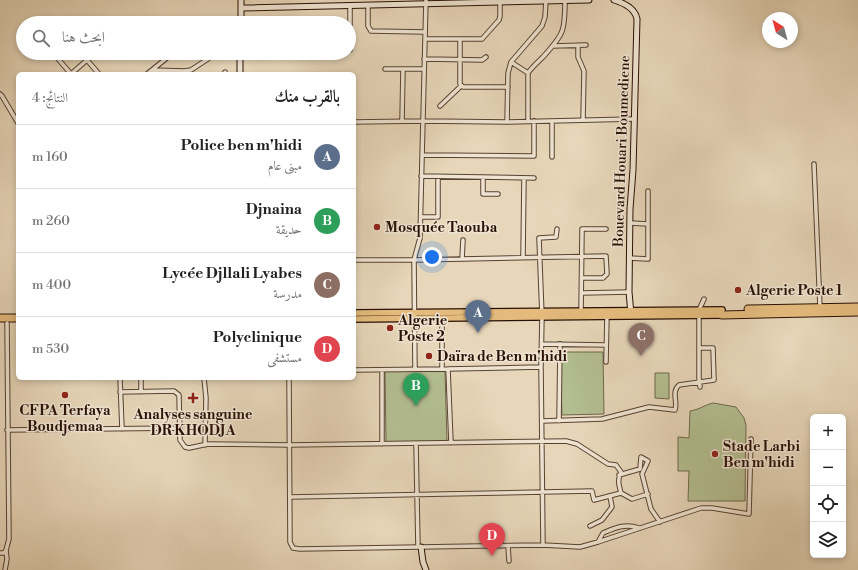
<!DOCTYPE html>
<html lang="ar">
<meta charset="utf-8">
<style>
body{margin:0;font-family:"Libre Bodoni",Amiri,serif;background:#f6f6f6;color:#202124;direction:rtl}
.controls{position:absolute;right:12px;bottom:12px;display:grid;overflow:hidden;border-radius:6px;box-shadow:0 2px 6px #0003}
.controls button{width:36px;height:36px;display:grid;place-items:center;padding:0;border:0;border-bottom:1px solid #e0e0e0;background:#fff;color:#202124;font:20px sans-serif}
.compass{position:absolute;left:762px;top:12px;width:36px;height:36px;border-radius:50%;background:#fff;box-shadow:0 2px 6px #0003;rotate:324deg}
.you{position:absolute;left:432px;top:257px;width:14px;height:14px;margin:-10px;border:3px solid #fff;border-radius:50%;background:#1a73e8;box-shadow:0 0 0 6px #1a73e833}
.badge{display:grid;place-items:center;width:26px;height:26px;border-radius:50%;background:#8f2418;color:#fff;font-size:13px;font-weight:700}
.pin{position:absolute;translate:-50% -33px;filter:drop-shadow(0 1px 2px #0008)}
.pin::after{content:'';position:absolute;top:21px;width:14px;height:12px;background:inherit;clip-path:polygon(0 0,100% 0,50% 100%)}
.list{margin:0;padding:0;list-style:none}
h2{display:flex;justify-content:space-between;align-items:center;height:52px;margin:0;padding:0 16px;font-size:17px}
h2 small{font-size:13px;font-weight:400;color:#757577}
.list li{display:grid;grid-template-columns:26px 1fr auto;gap:12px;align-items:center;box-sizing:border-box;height:64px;padding:0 16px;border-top:1px solid #e0e0e0}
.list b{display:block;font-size:15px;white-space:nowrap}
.list p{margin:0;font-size:13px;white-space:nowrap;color:#757577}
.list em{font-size:13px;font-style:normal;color:#757577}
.icon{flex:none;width:22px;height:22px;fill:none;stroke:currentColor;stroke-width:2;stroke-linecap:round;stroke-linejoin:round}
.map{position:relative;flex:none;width:858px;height:570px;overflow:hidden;direction:ltr}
.search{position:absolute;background:#fff;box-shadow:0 2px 6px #0003;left:16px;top:16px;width:340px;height:44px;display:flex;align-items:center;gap:10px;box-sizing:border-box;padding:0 14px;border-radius:22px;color:#757577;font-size:15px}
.panel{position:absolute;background:#fff;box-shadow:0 2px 6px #0003;left:16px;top:72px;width:340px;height:308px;border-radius:6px;direction:rtl}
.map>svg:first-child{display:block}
.green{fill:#b3be91;stroke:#6e674b}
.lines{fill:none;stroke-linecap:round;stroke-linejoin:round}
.street-casing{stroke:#584232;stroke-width:5.5}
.secondary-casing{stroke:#291005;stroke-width:7}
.primary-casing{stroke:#291005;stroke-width:8}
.highway-casing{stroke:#291005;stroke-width:9}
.street{stroke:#efe4d2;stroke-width:3.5}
.secondary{stroke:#efe4d2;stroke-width:5}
.primary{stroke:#e4bb7c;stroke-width:5.5}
.highway{stroke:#e4bb7c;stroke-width:7}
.poi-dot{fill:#8f2418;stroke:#efe4d2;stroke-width:1.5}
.labels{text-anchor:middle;stroke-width:3;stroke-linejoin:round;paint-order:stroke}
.street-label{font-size:14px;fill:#291005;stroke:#efe4d2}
.poi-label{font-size:14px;font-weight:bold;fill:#291005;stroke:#efe4d2;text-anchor:start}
</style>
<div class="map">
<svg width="858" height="570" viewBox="0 0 858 570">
<rect width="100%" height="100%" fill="#e7d6b9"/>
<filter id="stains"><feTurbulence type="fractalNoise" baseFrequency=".005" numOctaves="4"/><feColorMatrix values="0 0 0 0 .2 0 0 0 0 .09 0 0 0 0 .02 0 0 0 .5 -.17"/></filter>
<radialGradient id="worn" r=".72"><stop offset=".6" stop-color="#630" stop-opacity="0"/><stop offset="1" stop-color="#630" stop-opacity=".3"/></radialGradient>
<path class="green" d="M560 352H603L604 414 562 415Z
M385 371H445L447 441 386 442Z
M655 373H669V399L655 398Z
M713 403 736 407 744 418 746 425 745 501H688L689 471H678V437L689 438 690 411C699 410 704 405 713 403Z"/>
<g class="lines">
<defs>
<path id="street" d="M368 5V26L371 31 425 32
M425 39H482L499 20 500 16V2
M460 40V84L463 87H508
M553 46 586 45
M578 46V57L584 71 583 120
M350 50V5
M53 53 71 74
M81 53 99 74
M424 59 482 60 486 57
M511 62 528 73
M385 69H424
M152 70 184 71 191 70 217 53
M71 74 87 60
M147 74 173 53
M224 74 225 72
M0 94 2 96 18 123
M440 106 461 86
M402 121 403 69
M528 121V73C532 67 538 62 543 57 564 34 565 31 565 0
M552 121V157
M354 122 423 121 507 122 634 119
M507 122 508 73 511 62 542 26 545 17 546 0
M422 155 534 156V121
M814 164 820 308
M421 176 534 178
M483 177V194H498
M421 217H438V177
M630 223 648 224
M523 257 524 178
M629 258 648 259V191
M462 259 463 240
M354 260H414L606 256 607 274 603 278H582
M582 293 629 292
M581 313 582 232V229H606
M542 344 606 345
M606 362 607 315
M415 369 414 260 420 238 426 0
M442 369V318
M448 369 451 443
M354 370 448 369 541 367
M382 370V444
M120 378 122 429
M141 378V392
M204 378 206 398 205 445
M289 378 290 542 293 548 300 549 543 545 541 367 542 316 539 238 556 237 557 229
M700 387 699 378V310L704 299
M120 392 174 391 179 395 180 440 185 447 189 448 208 444 290 445 566 441 577 444 608 464 616 465 621 472C617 480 619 485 621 493L632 499 648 494
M542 421 602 419 649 407 675 410C678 401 671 392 679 385L714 380 713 348H699
M559 421 560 344
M7 430 180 428
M416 444 418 547
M619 475 640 469 641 457 648 461 642 474 651 509 660 522
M290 497 592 491 594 500 621 493
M590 526 602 520 612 507 610 496
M500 532 501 546
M598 542 603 533C615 528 625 523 639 528
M543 545 580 547 598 542 701 508H712L749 514 751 439
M508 546 509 561
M0 553H4L6 550 9 539 7 323
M5 570 7 559 6 550"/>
<path id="secondary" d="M614 0C624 3 635 8 637 19L633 170 630 209 629 292 631 314
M241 8 589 0
M241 23V0
M240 74V53
M421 547 423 562 426 570"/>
<path id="primary" d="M354 313 722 310
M354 319 722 315"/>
<path id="highway" d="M748 309 858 307
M722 315 858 312
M0 318H18"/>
</defs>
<use href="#street" class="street-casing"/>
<use href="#secondary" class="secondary-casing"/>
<use href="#primary" class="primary-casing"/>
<use href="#highway" class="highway-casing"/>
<use href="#street" class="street"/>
<use href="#secondary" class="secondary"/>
<use href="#primary" class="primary"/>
<use href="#highway" class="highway"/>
</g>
<g class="poi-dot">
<circle cx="377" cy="227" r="4"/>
<circle cx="738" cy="290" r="4"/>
<circle cx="390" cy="328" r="4"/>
<circle cx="429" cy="356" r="4"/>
<circle cx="65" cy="395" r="4"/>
<path d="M191 392h4v4h4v4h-4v4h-4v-4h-4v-4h4z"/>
<circle cx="715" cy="454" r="4"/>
</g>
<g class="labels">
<g class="street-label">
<text transform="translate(621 151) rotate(-88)" y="5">Bouevard Houari Boumediene</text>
</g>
<g class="poi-label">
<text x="385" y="232">Mosquée Taouba</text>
<text x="746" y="295">Algerie Poste 1</text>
<text x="398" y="325">Algerie<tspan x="398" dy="16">Poste 2</tspan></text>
<text x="437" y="361">Daïra de Ben m'hidi</text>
<text x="65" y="415" text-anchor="middle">CFPA Terfaya<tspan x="65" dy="16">Boudjemaa</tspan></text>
<text x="193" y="419" text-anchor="middle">Analyses sanguine<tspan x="193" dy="16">DR KHODJA</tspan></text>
<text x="723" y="451">Stade Larbi<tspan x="723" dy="16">Ben m'hidi</tspan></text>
</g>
</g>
<rect width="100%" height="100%" filter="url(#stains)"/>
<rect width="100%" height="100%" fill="url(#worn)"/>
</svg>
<div class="controls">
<button>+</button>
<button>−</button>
<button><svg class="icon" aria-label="locate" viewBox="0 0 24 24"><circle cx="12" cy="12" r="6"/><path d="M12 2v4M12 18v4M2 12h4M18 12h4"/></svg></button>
<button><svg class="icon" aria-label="layers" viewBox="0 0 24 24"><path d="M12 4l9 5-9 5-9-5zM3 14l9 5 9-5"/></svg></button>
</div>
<svg class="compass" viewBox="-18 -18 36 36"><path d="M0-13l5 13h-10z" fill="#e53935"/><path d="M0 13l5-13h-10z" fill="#757577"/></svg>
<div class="you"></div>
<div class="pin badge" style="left:478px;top:333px;background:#5c6f8a">A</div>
<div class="pin badge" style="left:416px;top:406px;background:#2e9e5b">B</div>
<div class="pin badge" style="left:641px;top:356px;background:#8d6e63">C</div>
<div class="pin badge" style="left:492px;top:556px;background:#e0444e">D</div>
<div class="search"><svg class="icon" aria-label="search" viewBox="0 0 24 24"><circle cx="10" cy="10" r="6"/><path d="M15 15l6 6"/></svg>ابحث هنا</div>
<section class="panel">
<h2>بالقرب منك<small>النتائج: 4</small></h2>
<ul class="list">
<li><span class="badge" style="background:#5c6f8a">A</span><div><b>Police ben m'hidi</b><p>مبنى عام</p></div><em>160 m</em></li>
<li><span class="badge" style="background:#2e9e5b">B</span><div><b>Djnaina</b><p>حديقة</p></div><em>260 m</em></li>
<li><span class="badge" style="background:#8d6e63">C</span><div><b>Lycée Djllali Lyabes</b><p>مدرسة</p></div><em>400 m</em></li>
<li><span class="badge" style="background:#e0444e">D</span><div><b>Polyclinique</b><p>مستشفى</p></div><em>530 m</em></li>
</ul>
</section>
</div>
